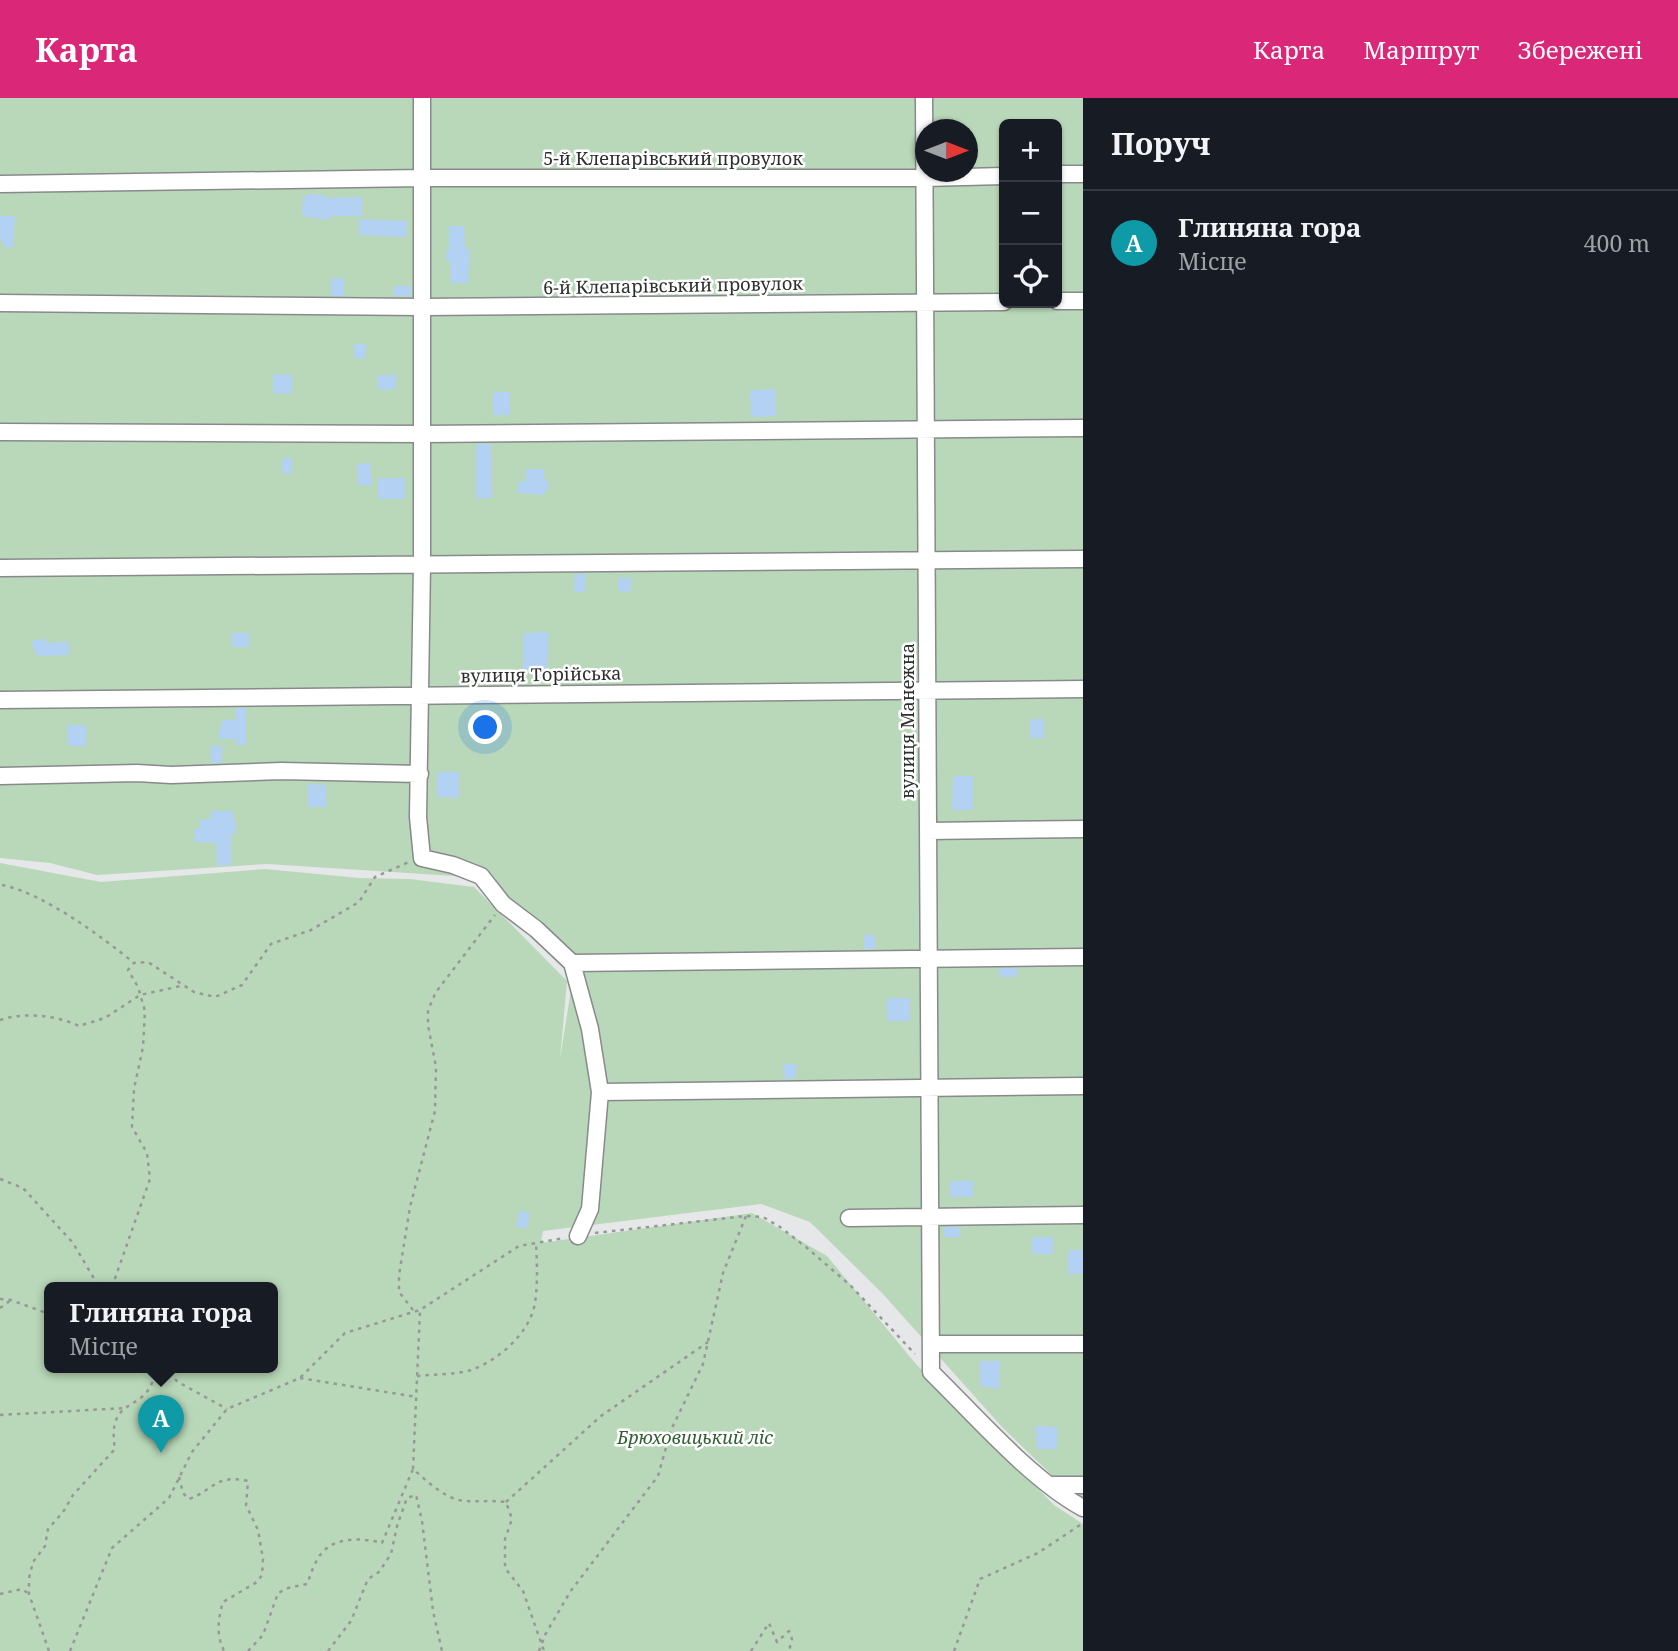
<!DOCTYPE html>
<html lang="uk">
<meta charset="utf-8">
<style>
body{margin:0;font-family:"Noto Serif",serif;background:#242831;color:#f1f3f6}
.controls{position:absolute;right:21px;top:21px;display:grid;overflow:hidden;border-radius:10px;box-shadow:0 2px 5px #0004}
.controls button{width:63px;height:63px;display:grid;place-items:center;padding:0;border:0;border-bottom:2px solid #363941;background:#171b24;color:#f1f3f6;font:35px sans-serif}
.compass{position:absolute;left:915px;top:21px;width:63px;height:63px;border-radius:50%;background:#171b24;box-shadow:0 2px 5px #0004;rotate:90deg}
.you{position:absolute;left:486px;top:630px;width:24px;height:24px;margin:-18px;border:5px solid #fff;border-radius:50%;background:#1a73e8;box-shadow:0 0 0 10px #1a73e833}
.badge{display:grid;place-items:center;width:46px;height:46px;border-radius:50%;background:#db2777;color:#fff;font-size:23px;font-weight:700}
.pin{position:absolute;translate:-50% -58px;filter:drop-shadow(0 2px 4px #0008)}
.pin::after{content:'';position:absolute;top:37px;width:24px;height:21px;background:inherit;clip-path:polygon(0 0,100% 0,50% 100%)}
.popup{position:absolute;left:44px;top:1184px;width:234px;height:91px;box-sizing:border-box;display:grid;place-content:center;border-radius:10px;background:#171b24;filter:drop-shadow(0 2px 5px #0005);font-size:23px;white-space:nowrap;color:#9ea1a6}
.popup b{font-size:26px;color:#f1f3f6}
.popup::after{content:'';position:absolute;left:50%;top:100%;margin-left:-14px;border:14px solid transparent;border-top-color:#171b24}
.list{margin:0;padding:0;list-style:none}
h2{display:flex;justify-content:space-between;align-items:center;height:91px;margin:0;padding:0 28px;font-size:30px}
h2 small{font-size:23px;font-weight:400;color:#9ea1a6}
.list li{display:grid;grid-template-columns:46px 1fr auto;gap:21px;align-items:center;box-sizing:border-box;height:105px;padding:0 28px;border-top:2px solid #363941}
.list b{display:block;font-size:26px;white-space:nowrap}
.list p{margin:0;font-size:23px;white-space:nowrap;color:#9ea1a6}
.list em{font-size:23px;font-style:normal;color:#9ea1a6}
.icon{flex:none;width:38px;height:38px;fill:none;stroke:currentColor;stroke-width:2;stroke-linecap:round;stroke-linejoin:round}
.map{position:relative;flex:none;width:1083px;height:1553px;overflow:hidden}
header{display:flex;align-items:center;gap:42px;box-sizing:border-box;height:98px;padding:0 35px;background:#db2777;color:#fff}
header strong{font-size:33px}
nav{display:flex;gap:38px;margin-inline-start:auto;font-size:24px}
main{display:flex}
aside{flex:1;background:#171b24}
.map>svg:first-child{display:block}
.green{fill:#b9d8b9;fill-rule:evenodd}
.building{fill:#b3d2f3}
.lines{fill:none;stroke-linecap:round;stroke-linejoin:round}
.minor-casing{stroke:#88898a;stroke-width:19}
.path{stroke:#979898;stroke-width:2.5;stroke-dasharray:3.5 5;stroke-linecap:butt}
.minor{stroke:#fff;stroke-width:16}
.labels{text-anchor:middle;stroke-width:5;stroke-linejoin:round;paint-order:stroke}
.street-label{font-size:18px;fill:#2d2e2e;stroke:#fff}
.park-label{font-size:18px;font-style:italic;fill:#326034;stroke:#fff}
</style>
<header>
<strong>Карта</strong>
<nav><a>Карта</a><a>Маршрут</a><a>Збережені</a></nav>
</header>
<main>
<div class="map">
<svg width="1083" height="1553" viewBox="0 0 1083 1553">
<rect width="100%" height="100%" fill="#e6e7e8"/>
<path class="green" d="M0 0H1083V1401L1068 1393 1002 1329 882 1195 810 1124 761 1106 543 1133 541 1145 752 1115 827 1158 915 1265 1054 1407 1083 1426V1553H0V765L101 784 265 771 359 780 410 781 474 789 567 883 560 961 573 879 470 779 267 766 97 777 50 765 0 760ZM1004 26H1057V205H1004ZM926 32H968V74H926ZM49 1189H273V1269H49Z"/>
<path class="building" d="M306 96 325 97V100L362 99V118H330V122L302 118 303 99 306 100Z
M0 118H15L13 150 3 149V144L0 143Z
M359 121 407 123 406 139 359 137Z
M449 128H464L465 151H470L468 185H451L450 163H446V152H449Z
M331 180H344V198H331Z
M394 188H411V198H393Z
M354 246H366L365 261 354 260Z
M273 276 292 277V296L273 295Z
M377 277H396V291L378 292Z
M775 291 776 318 751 319 750 292Z
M493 294H510V317H493Z
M476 346H491L492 400H476Z
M282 360H292V376L282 375Z
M370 365 372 387H358L357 366Z
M526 371H544V379L550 387 543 397 518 395V383L525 384Z
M378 380H405V401H378Z
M575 476H586L585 494H574Z
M618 480H631V494L618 493Z
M549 534 547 572H523V535Z
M231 535H249V549H232Z
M46 541V545L69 544V557L36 558V552H33L32 542Z
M235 610H246V647H236V641H219V629H222V622H236Z
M1030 621H1044V640H1030Z
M67 627H86V648H68Z
M211 648H222V665H211Z
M437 674H459V700L437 699Z
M953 678H973V712H952Z
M308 686 326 687V709H308Z
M211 713H233V722H236L235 736H231V767L217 768 216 745 194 744 195 730H200V721H211Z
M864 837H875V851H864Z
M999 870H1017V879H999Z
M887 900H910V923H887Z
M783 966H796V980L784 981Z
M950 1083H973V1099H950Z
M519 1113 530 1115 527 1130 516 1129Z
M944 1129H960V1139H944Z
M1032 1139H1053V1156H1032Z
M1068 1152H1083V1176H1068Z
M980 1263H1000L999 1291 980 1288Z
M1035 1328 1058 1329 1057 1351H1037Z"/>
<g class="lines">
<defs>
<path id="minor" d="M422 0V467L418 719 422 760 453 767 481 778 503 806 536 831 572 865 590 931 600 994 590 1111 578 1138
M924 0 931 1274C975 1317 1030 1381 1083 1410
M1057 76H1083
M0 86 422 80H925L1004 78
M1057 203H1083
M0 205 422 209 1004 204
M0 334 422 336 1083 330
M0 470 1083 461
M0 602 1083 591
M0 678 137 675 171 677 281 673 420 676
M928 733 1083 731
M572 865 1083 859
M600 994 1083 988
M849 1120 1083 1117
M931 1246H1083
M1051 1387H1083"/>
</defs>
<use href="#minor" class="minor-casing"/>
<path class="path" d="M2 787C43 795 101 838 134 865
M0 922C24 914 56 917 79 928L105 920 140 897 181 888
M0 1081 23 1090 73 1145 99 1189
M595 1135 746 1118 763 1119 780 1129 806 1149 851 1188 915 1256
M112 1189 150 1081 147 1055 132 1029 134 991 143 949 145 913 138 889 128 872 134 865 148 864 194 894 215 899 242 887 271 846 311 832 359 804 375 779 409 764
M0 1201 11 1202 49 1216
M0 1210 11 1202
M413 1212 399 1194V1177L410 1109 435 1013 436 969 428 927V912L436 894 495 817
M163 1269 178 1284 227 1311
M417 1278C434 1276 455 1277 471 1272 499 1262 530 1235 535 1205 538 1185 537 1165 536 1145
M300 1280 417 1299
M0 1317 126 1310
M413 1371 420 1212
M179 1379 183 1395 189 1401C215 1391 216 1376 248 1383L246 1407 258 1432 263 1461 262 1477 257 1484 223 1504C218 1521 216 1537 224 1553
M506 1404 601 1318 708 1244
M0 1496 22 1491 29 1496
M49 1553 29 1496V1480L33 1464 45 1448 48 1431 63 1414 73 1397 115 1351C106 1296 146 1316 154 1278L146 1269
M70 1553 112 1450 169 1400 192 1354 227 1311 300 1280 345 1235 420 1212 519 1148 564 1140
M248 1553 263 1537 278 1495 288 1490 307 1486C310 1479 312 1471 316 1464 328 1438 359 1439 382 1445L413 1371C428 1384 446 1402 466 1403 479 1404 492 1402 506 1404L512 1421 505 1441V1470L523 1493 544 1553
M328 1553 351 1523 368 1481 379 1474 391 1456 397 1428 407 1400 416 1397 422 1423 433 1513 442 1553
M539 1553 545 1537 570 1494 658 1378 671 1332 703 1266 723 1175 746 1118
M751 1553 769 1525 777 1544 789 1533 792 1541 789 1553
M954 1553 980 1481 1038 1455 1083 1425"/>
<use href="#minor" class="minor"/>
</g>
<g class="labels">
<g class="street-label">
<text x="673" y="67">5-й Клепарівський провулок</text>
<text transform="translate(673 188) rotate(-1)" y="6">6-й Клепарівський провулок</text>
<text transform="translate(541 577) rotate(-1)" y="6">вулиця Торійська</text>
<text transform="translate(908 623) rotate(-90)" y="6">вулиця Манежна</text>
</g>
<g class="park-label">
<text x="695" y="1346">Брюховицький ліс</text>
</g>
</g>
</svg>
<div class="controls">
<button>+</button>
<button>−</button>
<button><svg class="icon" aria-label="locate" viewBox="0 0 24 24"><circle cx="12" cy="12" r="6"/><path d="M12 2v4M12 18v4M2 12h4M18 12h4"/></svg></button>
</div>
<svg class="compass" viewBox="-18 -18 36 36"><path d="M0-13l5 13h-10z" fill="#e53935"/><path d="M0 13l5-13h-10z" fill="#9ea1a6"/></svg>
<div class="you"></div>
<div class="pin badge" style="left:161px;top:1355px;background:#0f9aa8">A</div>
<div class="popup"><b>Глиняна гора</b>Місце</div>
</div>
<aside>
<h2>Поруч<small></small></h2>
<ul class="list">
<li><span class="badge" style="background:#0f9aa8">A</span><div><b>Глиняна гора</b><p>Місце</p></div><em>400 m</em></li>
</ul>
</aside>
</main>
